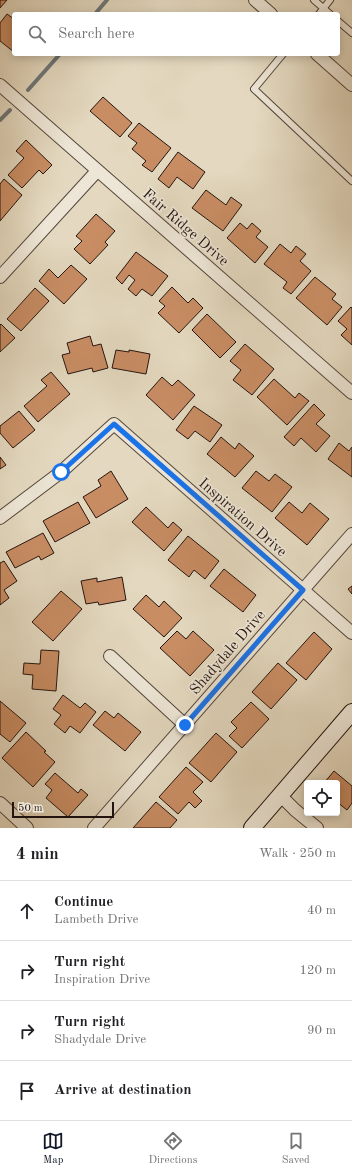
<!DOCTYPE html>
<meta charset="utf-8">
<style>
body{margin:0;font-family:"Old Standard TT",serif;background:#f2f2f2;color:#202124}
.controls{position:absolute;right:12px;bottom:12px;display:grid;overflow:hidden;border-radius:4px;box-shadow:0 2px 10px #0003}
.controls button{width:36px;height:36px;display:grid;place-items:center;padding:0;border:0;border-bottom:1px solid #e0e0e0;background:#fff;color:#202124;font:20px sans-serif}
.scale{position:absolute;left:12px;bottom:10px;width:102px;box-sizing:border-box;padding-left:4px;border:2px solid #24140f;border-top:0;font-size:11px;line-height:14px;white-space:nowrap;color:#24140f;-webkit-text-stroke:3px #ede6d6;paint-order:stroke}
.stop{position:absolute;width:12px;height:12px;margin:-9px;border:3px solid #1a73e8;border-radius:50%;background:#fff}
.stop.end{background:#1a73e8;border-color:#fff;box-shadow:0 1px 4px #0008}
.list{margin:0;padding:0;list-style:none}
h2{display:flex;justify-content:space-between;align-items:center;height:52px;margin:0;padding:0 16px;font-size:17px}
h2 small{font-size:13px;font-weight:400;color:#757577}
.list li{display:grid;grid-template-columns:26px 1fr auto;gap:12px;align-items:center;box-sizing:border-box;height:60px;padding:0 16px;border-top:1px solid #e0e0e0}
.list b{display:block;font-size:15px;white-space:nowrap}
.list p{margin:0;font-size:13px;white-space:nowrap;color:#757577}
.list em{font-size:13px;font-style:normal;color:#757577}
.icon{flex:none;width:22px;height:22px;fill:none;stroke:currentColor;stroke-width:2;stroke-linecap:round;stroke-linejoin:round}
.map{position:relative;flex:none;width:352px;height:828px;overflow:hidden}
.search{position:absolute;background:#fff;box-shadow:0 2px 10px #0003;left:12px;right:12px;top:12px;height:44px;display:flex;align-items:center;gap:10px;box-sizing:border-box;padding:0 14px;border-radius:4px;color:#757577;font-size:15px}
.sheet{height:292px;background:#fff}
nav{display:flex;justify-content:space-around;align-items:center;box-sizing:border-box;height:56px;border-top:1px solid #e0e0e0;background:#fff;font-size:11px;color:#757577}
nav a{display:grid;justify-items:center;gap:2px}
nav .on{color:#111827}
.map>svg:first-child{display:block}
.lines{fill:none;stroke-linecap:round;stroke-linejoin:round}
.stream{stroke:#6d7679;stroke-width:4}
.building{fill:#c98d64;stroke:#24140f}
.lane-casing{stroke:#54453b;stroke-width:8}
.street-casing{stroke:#54453b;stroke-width:14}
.secondary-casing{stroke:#24140f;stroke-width:18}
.lane{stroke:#ede6d6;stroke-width:6}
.street{stroke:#ede6d6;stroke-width:12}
.secondary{stroke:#ede6d6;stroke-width:16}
.route{stroke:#1a73e8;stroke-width:5}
.labels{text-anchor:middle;stroke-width:3.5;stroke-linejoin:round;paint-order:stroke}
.street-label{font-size:15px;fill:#24140f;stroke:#ede6d6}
</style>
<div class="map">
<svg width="352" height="828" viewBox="0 0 352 828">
<rect width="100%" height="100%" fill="#e4d9c0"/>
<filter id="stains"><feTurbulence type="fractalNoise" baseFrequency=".005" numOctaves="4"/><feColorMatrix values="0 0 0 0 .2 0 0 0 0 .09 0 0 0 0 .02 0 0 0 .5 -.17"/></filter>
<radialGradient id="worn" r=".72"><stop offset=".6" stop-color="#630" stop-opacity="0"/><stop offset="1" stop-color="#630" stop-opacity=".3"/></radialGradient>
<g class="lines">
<path class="stream" d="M95 14 107 0
M28 90 60 54
M0 120 10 110"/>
</g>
<path class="building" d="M0 0H7L0 8Z
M7 14 14 19V52L0 41V23Z
M103 97 132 123 120 137 90 111Z
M139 123 171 148 152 172 142 165 146 161 132 149 137 143 128 136Z
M26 140 52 165 43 174 39 170 22 188 8 175 24 158 16 151Z
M178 152 205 172 193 189 177 177 169 188 158 179Z
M4 179 22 195 0 221V184Z
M206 190 226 205 231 197 242 205 223 231 192 208Z
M96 214 115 231 105 242 108 245 90 264 74 249 82 241 76 236Z
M240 223 247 229 252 223 261 231 256 237 268 247 255 263 227 238Z
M280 244 291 253 296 246 306 254 300 261 311 271 291 294 283 288 287 282 264 264Z
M136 252 168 276 152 296 142 289 136 296 128 289 135 280 129 275 122 284 116 278Z
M71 265 87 279 64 304 39 281 49 269 58 278Z
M315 277 336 294 332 299 342 307 327 325 296 298Z
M172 287 188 303 193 298 203 308 179 333 158 313 165 306 159 301Z
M35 288 49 301 21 331 7 319Z
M351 307 352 308V345L341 335 347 329 338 321Z
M207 314 236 342 220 358 192 330Z
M1 324 15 338 0 352V325Z
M90 336 93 346 101 344 108 368 93 372 92 368 68 374 62 355 70 353 67 343Z
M245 344 274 369 252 395 233 380 241 370 230 361Z
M116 350 129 352V350L150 354 146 374 112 368Z
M51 372 70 394 38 422 24 406 47 386 41 380Z
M162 377 172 386 178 380 195 395 173 420 146 395Z
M274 379 295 398 299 393 309 401 287 425 257 397Z
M314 404 325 415 316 424 330 436 316 452 301 438 294 446 284 437Z
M194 406 222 425 210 442 195 431 188 439 176 430Z
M19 411 35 430 13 448 0 433V426Z
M221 437 235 449 239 443 254 456 235 477 207 454Z
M339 443 349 451 352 447V477L328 459Z
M0 457 6 465 0 469Z
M111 471 128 499 96 518 83 497 101 486 98 480Z
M256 471 269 481 275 474 292 487 272 512 242 488Z
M78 502 90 523 55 542 43 521Z
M289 502 302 513 310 503 329 519 307 545 275 518Z
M146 507 168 528 173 522 182 530 164 551 132 522Z
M43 533 54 553 41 560 39 556 15 568 6 552Z
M188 536 219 561 205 579 194 570 189 577 168 560Z
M4 561 17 581 4 590 9 598 0 605V563Z
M224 569 256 595 243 612 210 586Z
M122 577 126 600 99 605 98 602 86 604 81 581 97 578V582Z
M352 586V594L348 589Z
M61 591 82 609 53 641 32 622Z
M146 595 159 607 164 601 182 618 164 637 133 609Z
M177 631 186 639 193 631 214 650 190 676 160 648Z
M314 632 332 649 306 680 286 663Z
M41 650 59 651 56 691 32 689 33 675 23 674 24 663 40 664Z
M278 663 297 680 271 709 252 692Z
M63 695 80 708 85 703 96 712 80 733 70 726 65 733 54 724 61 715 53 709Z
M0 701 26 723 10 742 0 734Z
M251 702 269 719 242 748 229 736 237 728 231 722Z
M105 711 114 718 118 713 141 732 125 751 93 725Z
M26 732 46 751 44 752 55 762 33 787 2 758Z
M216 733 237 752 211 782 189 763Z
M186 767 203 782 193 792 202 801 195 808 189 802 178 814 159 797Z
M334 771 352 786V803L347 810 337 802V783H324Z
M55 773 78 793 81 789 88 795 68 817 46 798 52 790 45 784Z
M156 802 177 820 170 828H133Z"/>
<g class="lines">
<defs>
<path id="lane" d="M314 0 330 14
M319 14 330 0
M338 21 352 33
M283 54 254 89 352 181"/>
<path id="street" d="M255 0 271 14
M317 54 352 85
M0 85 352 393
M0 277 97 171
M0 518 61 472 114 424 352 633
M110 656 185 725
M280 795 295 810 317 828
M0 803 27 828
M94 828 352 534"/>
<path id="secondary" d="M252 828 352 712"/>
</defs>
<use href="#lane" class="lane-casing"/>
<use href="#street" class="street-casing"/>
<use href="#secondary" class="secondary-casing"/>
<use href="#lane" class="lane"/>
<use href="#street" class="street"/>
<use href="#secondary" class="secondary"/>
</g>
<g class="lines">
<path class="route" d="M61 472 114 424 303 590 185 725"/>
</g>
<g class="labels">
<g class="street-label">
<text transform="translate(186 227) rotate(41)" y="5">Fair Ridge Drive</text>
<text transform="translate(243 517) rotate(41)" y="5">Inspiration Drive</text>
<text transform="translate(227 652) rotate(-49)" y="5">Shadydale Drive</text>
</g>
</g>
<rect width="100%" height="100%" filter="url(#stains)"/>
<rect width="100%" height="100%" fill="url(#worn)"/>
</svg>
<div class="controls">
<button><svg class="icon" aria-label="locate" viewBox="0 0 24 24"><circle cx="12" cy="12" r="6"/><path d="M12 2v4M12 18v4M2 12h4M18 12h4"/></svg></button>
</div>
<div class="scale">50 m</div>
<div class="stop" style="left:61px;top:472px"></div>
<div class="stop end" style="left:185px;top:725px"></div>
<div class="search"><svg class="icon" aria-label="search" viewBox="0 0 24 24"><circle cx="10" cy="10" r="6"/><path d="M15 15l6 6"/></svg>Search here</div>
</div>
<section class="sheet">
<h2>4 min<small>Walk · 250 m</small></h2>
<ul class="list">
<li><svg class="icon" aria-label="ahead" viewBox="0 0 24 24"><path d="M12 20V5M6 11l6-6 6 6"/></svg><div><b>Continue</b><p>Lambeth Drive</p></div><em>40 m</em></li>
<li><svg class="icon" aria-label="right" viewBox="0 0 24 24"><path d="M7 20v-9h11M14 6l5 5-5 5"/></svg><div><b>Turn right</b><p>Inspiration Drive</p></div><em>120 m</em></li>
<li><svg class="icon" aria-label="right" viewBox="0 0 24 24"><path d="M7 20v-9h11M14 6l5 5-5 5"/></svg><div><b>Turn right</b><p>Shadydale Drive</p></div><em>90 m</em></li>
<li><svg class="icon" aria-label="arrive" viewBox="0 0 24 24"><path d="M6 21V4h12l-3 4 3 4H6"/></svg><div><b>Arrive at destination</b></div></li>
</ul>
</section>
<nav>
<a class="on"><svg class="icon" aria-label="map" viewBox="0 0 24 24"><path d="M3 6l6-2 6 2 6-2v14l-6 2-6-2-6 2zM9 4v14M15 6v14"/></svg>Map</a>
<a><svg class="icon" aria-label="directions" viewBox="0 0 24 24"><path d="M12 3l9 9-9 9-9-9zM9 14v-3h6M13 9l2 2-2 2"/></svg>Directions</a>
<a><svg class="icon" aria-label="saved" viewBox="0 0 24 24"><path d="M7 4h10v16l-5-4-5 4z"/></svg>Saved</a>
</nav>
